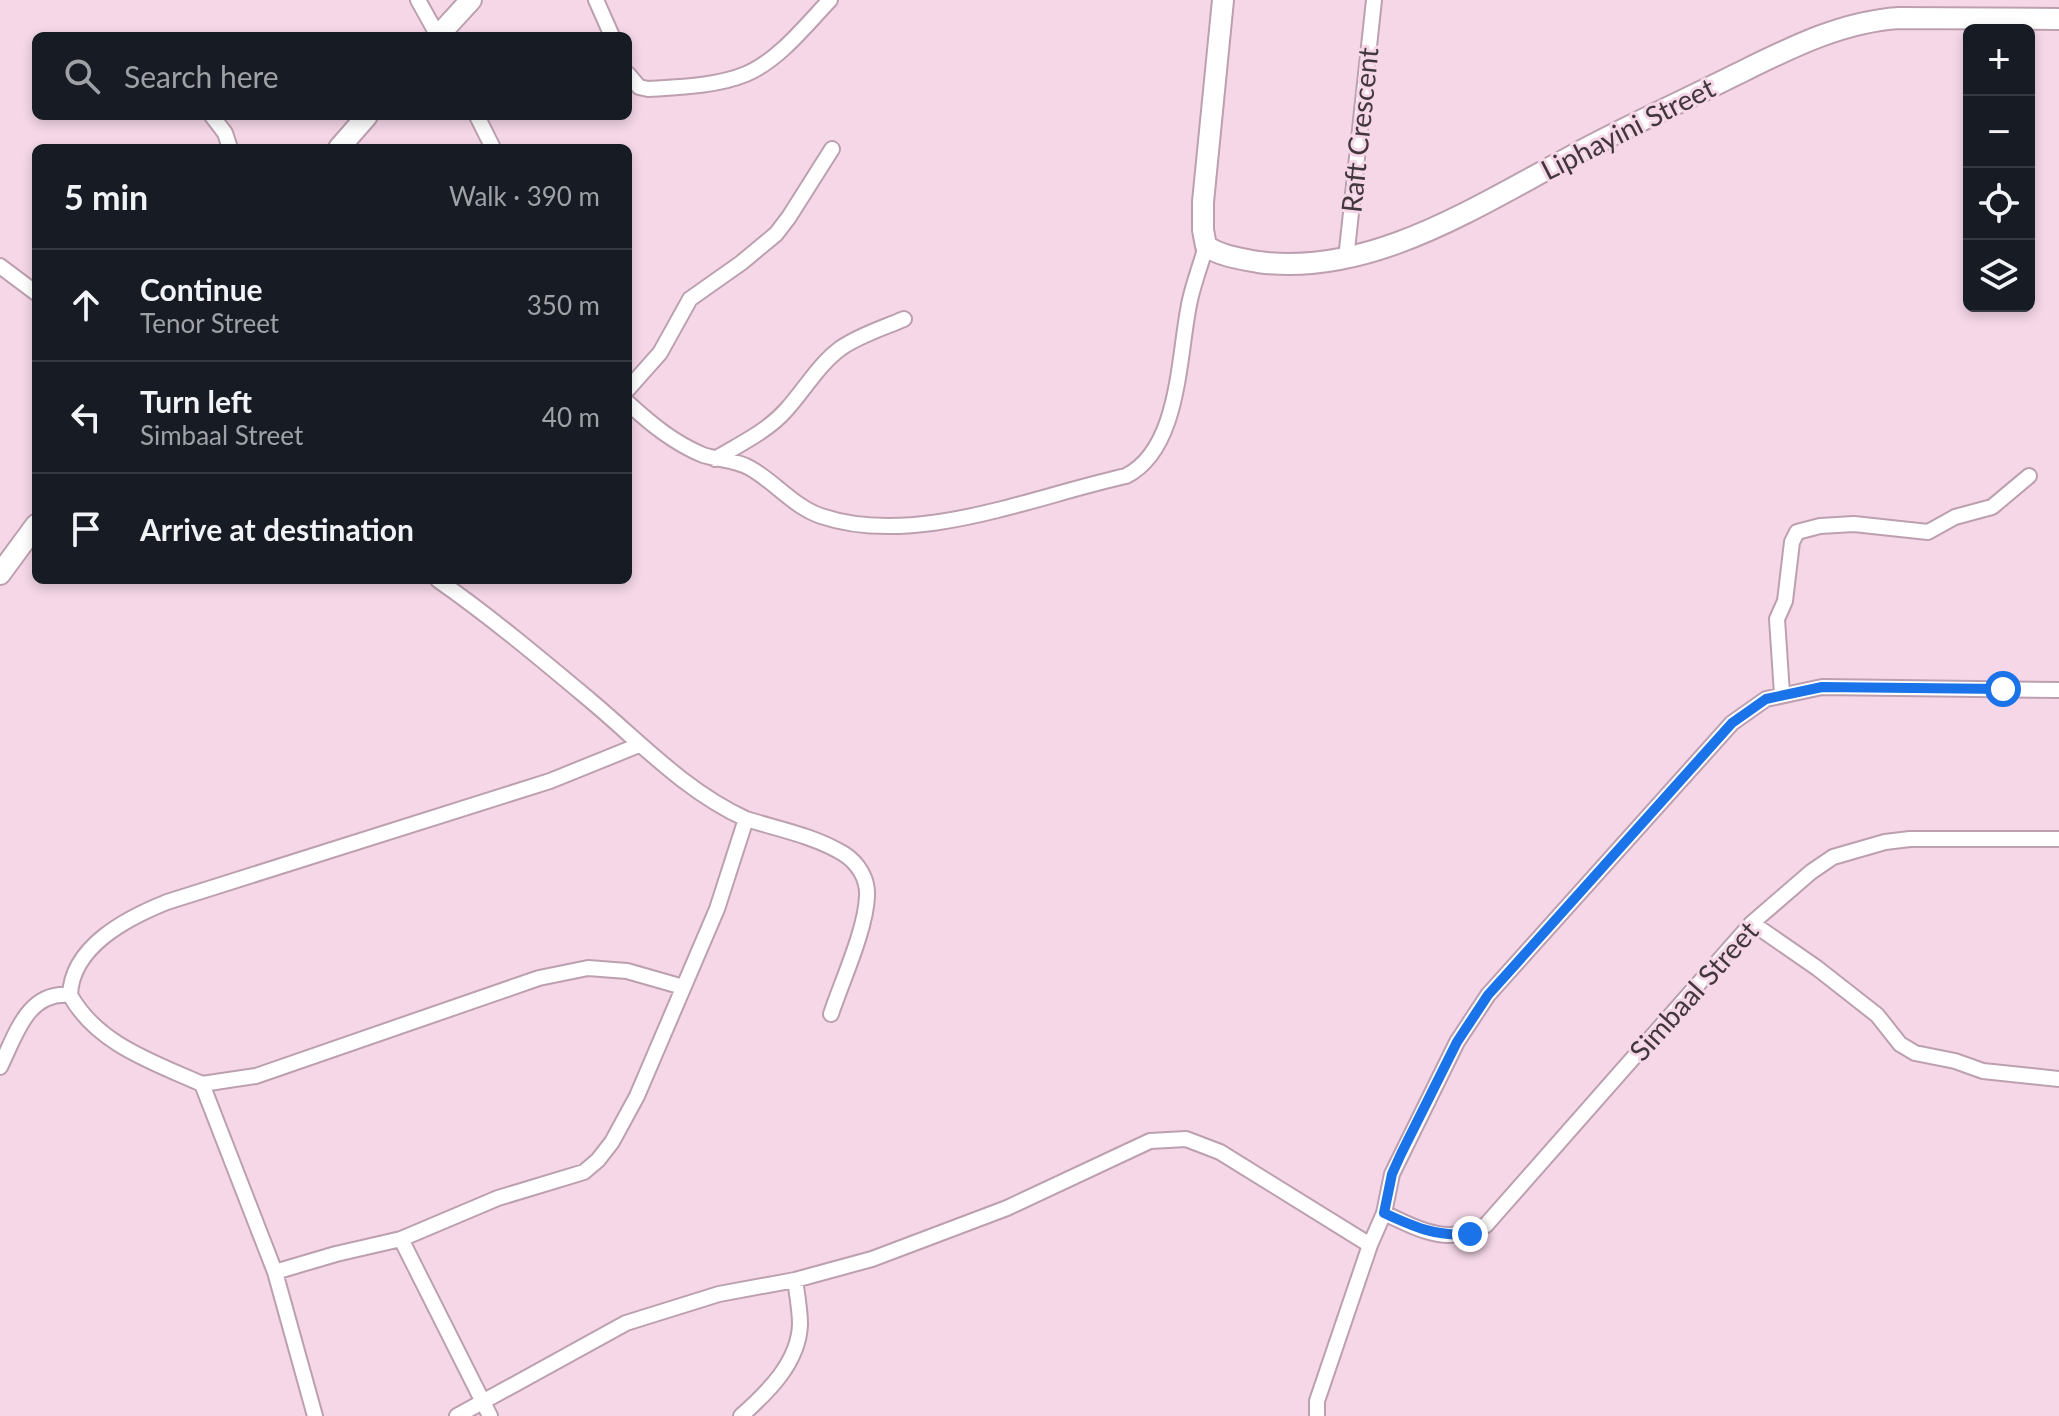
<!DOCTYPE html>
<meta charset="utf-8">
<style>
body{margin:0;font-family:Lato,sans-serif;background:#20242c;color:#f1f3f6}
.controls{position:absolute;right:24px;top:24px;display:grid;overflow:hidden;border-radius:12px;box-shadow:0 4px 12px #0003}
.controls button{width:72px;height:72px;display:grid;place-items:center;padding:0;border:0;border-bottom:2px solid #363941;background:#171b24;color:#f1f3f6;font:40px sans-serif}
.stop{position:absolute;width:24px;height:24px;margin:-18px;border:6px solid #1a73e8;border-radius:50%;background:#fff}
.stop.end{background:#1a73e8;border-color:#fff;box-shadow:0 2px 8px #0008}
.list{margin:0;padding:0;list-style:none}
h2{display:flex;justify-content:space-between;align-items:center;height:104px;margin:0;padding:0 32px;font-size:34px}
h2 small{font-size:26px;font-weight:400;color:#9ea1a6}
.list li{display:grid;grid-template-columns:52px 1fr auto;gap:24px;align-items:center;box-sizing:border-box;height:112px;padding:0 32px;border-top:2px solid #363941}
.list b{display:block;font-size:30px;white-space:nowrap}
.list p{margin:0;font-size:26px;white-space:nowrap;color:#9ea1a6}
.list em{font-size:26px;font-style:normal;color:#9ea1a6}
.icon{flex:none;width:44px;height:44px;fill:none;stroke:currentColor;stroke-width:2;stroke-linecap:round;stroke-linejoin:round}
.map{position:relative;flex:none;width:2059px;height:1416px;overflow:hidden}
.search{position:absolute;background:#171b24;box-shadow:0 4px 12px #0003;left:32px;top:32px;width:600px;height:88px;display:flex;align-items:center;gap:20px;box-sizing:border-box;padding:0 28px;border-radius:12px;color:#9ea1a6;font-size:30px}
.panel{position:absolute;background:#171b24;box-shadow:0 4px 12px #0003;left:32px;top:144px;width:600px;height:440px;border-radius:12px}
.map>svg:first-child{display:block}
.lines{fill:none;stroke-linecap:round;stroke-linejoin:round}
.street-casing{stroke:#bca0b0;stroke-width:18}
.secondary-casing{stroke:#bca0b0;stroke-width:24}
.street{stroke:#fff;stroke-width:14}
.secondary{stroke:#fff;stroke-width:20}
.route{stroke:#1a73e8;stroke-width:10}
.labels{text-anchor:middle;stroke-width:6;stroke-linejoin:round;paint-order:stroke}
.street-label{font-size:28px;fill:#43373e;stroke:#f5d7e8}
</style>
<div class="map">
<svg width="2059" height="1416" viewBox="0 0 2059 1416">
<rect width="100%" height="100%" fill="#f5d7e8"/>
<g class="lines">
<defs>
<path id="street" d="M418 0 438 36
M596 0 612 36
M628 74 639 87 648 89C680 87 717 86 746 74 779 60 806 25 830 0
M212 116 225 133 230 148
M477 116 493 148
M1346 259 1374 0
M0 266 36 293
M628 389 660 353 690 299 741 263 776 234 789 217 832 149
M628 403C651 424 674 443 703 455 719 460 736 460 750 468 775 482 794 507 821 516 915 548 1034 496 1126 476 1181 448 1178 354 1190 300 1194 282 1201 264 1206 246
M715 459C740 444 768 431 787 409 805 389 819 364 841 348 860 335 883 328 904 319
M438 580C491 617 542 660 591 701 641 743 685 791 746 819L717 909 637 1096 612 1142 598 1160 584 1172 498 1198 401 1239 490 1416
M1782 694 1777 619 1785 601 1792 542 1797 532 1820 526 1854 524 1928 532 1955 517 1992 507 2029 476
M746 819C778 829 815 836 844 854 858 863 868 879 867 896 866 929 842 981 831 1014
M1752 923 1817 968 1877 1015 1900 1044 1915 1053 1955 1061 1983 1071 2059 1079
M0 1067C16 1035 27 991 70 995
M202 1084 256 1076 539 978 588 968 627 971 683 987
M1384 1213C1420 1230 1448 1246 1486 1225L1752 923 1811 872 1833 857 1885 842 1910 839H2059
M275 1272 336 1254 401 1239
M315 1416 275 1272 202 1084C153 1062 97 1044 70 995 72 946 127 918 167 902L550 781 639 745
M457 1416 626 1323 719 1294 795 1280 872 1259 1007 1208 1150 1141 1186 1139 1220 1152 1370 1245
M741 1416C768 1392 799 1362 800 1324 800 1310 797 1294 795 1280
M1317 1416V1401L1370 1245 1384 1213 1392 1174 1457 1042 1488 995 1732 723 1766 699 1822 687 2059 690"/>
<path id="secondary" d="M1223 0 1203 202V230L1206 246C1220 256 1242 259 1258 262 1370 277 1475 207 1570 157 1623 128 1679 103 1733 76 1786 50 1839 22 1899 18L2059 19
M438 36 471 0
M339 148 367 116
M0 574 36 525"/>
</defs>
<use href="#street" class="street-casing"/>
<use href="#secondary" class="secondary-casing"/>
<use href="#street" class="street"/>
<use href="#secondary" class="secondary"/>
</g>
<g class="lines">
<path class="route" d="M1470 1234C1437 1237 1414 1227 1384 1213L1392 1174 1401 1154 1457 1042 1488 995 1732 723 1766 699 1822 687 2003 689"/>
</g>
<g class="labels">
<g class="street-label">
<text transform="translate(1628 129) rotate(-27)" y="10">Liphayini Street</text>
<text transform="translate(1360 130) rotate(-84)" y="10">Raft Crescent</text>
<text transform="translate(1694 991) rotate(-48)" y="10">Simbaal Street</text>
</g>
</g>
</svg>
<div class="controls">
<button>+</button>
<button>−</button>
<button><svg class="icon" aria-label="locate" viewBox="0 0 24 24"><circle cx="12" cy="12" r="6"/><path d="M12 2v4M12 18v4M2 12h4M18 12h4"/></svg></button>
<button><svg class="icon" aria-label="layers" viewBox="0 0 24 24"><path d="M12 4l9 5-9 5-9-5zM3 14l9 5 9-5"/></svg></button>
</div>
<div class="stop" style="left:2003px;top:689px"></div>
<div class="stop end" style="left:1470px;top:1234px"></div>
<div class="search"><svg class="icon" aria-label="search" viewBox="0 0 24 24"><circle cx="10" cy="10" r="6"/><path d="M15 15l6 6"/></svg>Search here</div>
<section class="panel">
<h2>5 min<small>Walk · 390 m</small></h2>
<ul class="list">
<li><svg class="icon" aria-label="ahead" viewBox="0 0 24 24"><path d="M12 20V5M6 11l6-6 6 6"/></svg><div><b>Continue</b><p>Tenor Street</p></div><em>350 m</em></li>
<li><svg class="icon" aria-label="left" viewBox="0 0 24 24"><path d="M17 20v-9H6M10 6l-5 5 5 5"/></svg><div><b>Turn left</b><p>Simbaal Street</p></div><em>40 m</em></li>
<li><svg class="icon" aria-label="arrive" viewBox="0 0 24 24"><path d="M6 21V4h12l-3 4 3 4H6"/></svg><div><b>Arrive at destination</b></div></li>
</ul>
</section>
</div>
